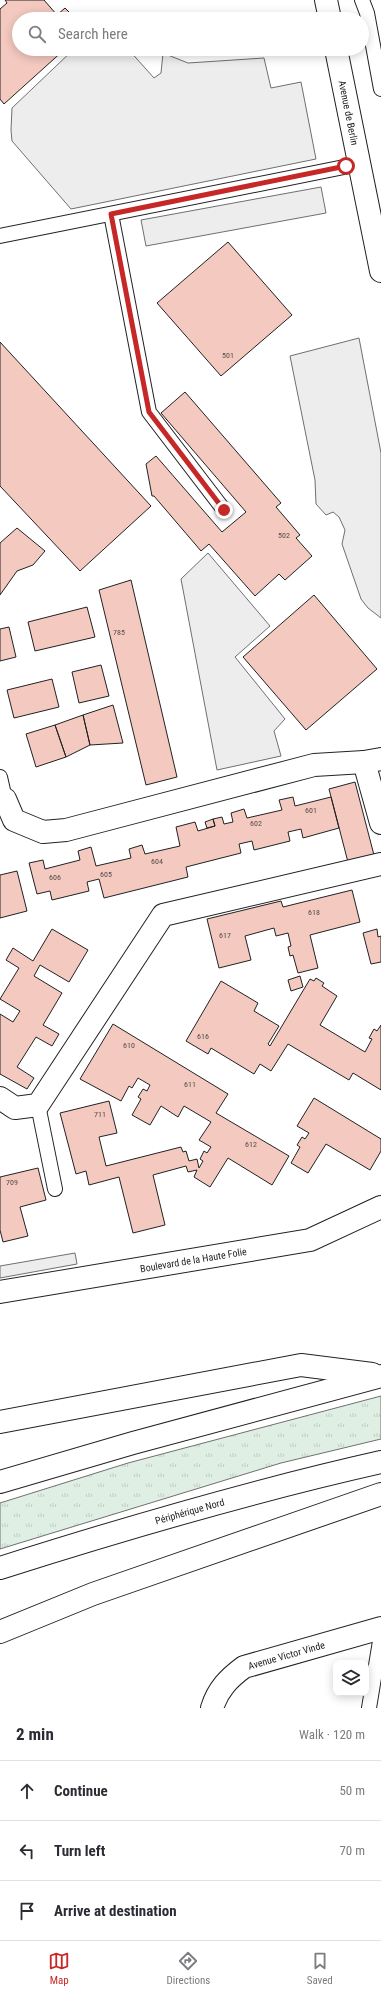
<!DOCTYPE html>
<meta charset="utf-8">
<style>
body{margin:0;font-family:"Roboto Condensed",sans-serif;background:#f7f7f7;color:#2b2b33}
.controls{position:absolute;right:12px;bottom:12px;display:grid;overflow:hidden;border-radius:8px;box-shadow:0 2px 10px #0003}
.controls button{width:36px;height:36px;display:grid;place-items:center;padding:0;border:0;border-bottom:1px solid #e1e1e2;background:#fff;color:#2b2b33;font:20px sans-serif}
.stop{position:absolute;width:12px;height:12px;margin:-9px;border:3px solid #c62828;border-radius:50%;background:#fff}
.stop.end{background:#c62828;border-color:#fff;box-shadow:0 1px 4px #0008}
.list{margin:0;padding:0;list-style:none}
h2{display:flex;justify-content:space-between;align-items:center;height:52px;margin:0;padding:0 16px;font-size:17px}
h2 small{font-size:13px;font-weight:400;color:#7c7c81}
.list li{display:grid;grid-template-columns:26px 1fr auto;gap:12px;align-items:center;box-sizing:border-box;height:60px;padding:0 16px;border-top:1px solid #e1e1e2}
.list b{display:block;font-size:15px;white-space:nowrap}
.list em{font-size:13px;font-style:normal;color:#7c7c81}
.icon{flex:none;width:22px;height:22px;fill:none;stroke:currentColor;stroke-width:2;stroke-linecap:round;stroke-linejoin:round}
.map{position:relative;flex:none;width:381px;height:1708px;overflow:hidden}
.search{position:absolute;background:#fff;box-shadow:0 2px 10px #0003;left:12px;right:12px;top:12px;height:44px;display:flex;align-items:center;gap:10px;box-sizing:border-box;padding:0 14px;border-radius:22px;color:#7c7c81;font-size:15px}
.sheet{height:232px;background:#fff}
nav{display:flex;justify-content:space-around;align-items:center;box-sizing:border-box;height:56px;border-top:1px solid #e1e1e2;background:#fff;font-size:11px;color:#7c7c81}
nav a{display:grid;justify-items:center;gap:2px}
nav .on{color:#c62828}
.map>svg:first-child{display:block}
.grass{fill:url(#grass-tufts);stroke:#6f6f6f}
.parking{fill:#ededed;stroke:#6f6f6f}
.building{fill:#f3c9c0;stroke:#222}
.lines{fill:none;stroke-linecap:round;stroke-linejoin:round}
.lane-casing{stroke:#222;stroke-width:16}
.street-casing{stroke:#222;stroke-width:24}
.secondary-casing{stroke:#222;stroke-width:24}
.highway-casing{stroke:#222;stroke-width:24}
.lane{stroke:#fff;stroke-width:14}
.street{stroke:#fff;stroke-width:22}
.secondary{stroke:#fff;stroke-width:22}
.highway{stroke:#fff;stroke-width:22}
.route{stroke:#c62828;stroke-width:5}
.labels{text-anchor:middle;stroke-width:3;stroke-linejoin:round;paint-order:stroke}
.number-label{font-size:8px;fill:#564c4a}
.street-label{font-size:10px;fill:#222;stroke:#fff}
</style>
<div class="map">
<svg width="381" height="1708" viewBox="0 0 381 1708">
<defs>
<pattern id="grass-tufts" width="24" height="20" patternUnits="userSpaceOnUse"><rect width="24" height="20" fill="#e0efe3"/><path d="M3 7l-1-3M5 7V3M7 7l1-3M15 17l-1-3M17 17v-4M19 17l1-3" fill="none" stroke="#c0cdc2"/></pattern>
</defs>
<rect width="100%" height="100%" fill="#fff"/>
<path class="grass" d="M381 1396V1439L281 1463 0 1549V1503L128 1463Z"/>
<path class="parking" d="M74 49H128L154 78 161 73 163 53 188 63 264 58 271 88 301 82 316 159 71 209 12 141 11 130 12 108Z
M321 187 326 213 146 246 141 220Z
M359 338 381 453V618L368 608 361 599 342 544 345 530 339 517 333 512 326 515 316 504 315 480 290 356Z
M208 553 270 626 235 657 285 719 274 731 281 756 217 770 181 579Z
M75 1253 77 1264 0 1278V1266Z"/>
<path class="building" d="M5 0H44L57 15 65 8 76 19H19V49H65L4 104 0 99V9L7 3Z
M228 242 292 315 221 376 157 303Z
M0 342 151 506 80 571 0 486Z
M185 392 281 503 276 507 300 535 296 538 312 556 285 580 279 574 255 596 209 544 201 551 154 496H152L146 464 156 456 222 532 246 512 161 413Z
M17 528 45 551 33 565 17 571 0 595V543Z
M131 580 177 777 146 785 99 590Z
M314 595 377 669 306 730 243 657Z
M87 607 95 637 35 651 28 622Z
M9 627 16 657 0 661V629Z
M101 665 109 696 79 703 72 672Z
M52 679 59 707 14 718 7 690Z
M113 705 123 743 90 745 83 715Z
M83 715 90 745 66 757 55 725Z
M55 725 66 757 36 767 26 734Z
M355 782 375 859 349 866 329 789Z
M293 797 295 806 331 797 339 828 303 838 301 829 288 832 290 841 254 850 252 841 239 844 241 853 186 867 188 877 104 898 99 879 87 882 89 891 52 900 50 891 37 894 29 863 43 860 45 869 80 860 78 851 91 847 96 866 131 858 129 849 142 845 145 854 180 846 176 827 195 822 198 831 215 826 213 819 222 817 224 824 233 822 231 813 244 809 247 818 282 810 279 800Z
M213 819 215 826 207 828 205 822Z
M17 871 27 911 0 918V875Z
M352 890 360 922 310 935 318 968 298 973 293 955 290 956 288 947 291 946 288 933 276 936 274 928 245 936 251 960 219 968 207 919 281 901 283 907Z
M52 929 88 950 69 982 40 965 34 976 62 993 43 1025 59 1034 52 1046 36 1037 17 1067 34 1078 27 1089 0 1074V1014L13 1022 20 1011 0 999 19 968 6 960 13 948 33 961Z
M377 929 378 937 381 936V962L371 964 363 933Z
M300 976 303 987 291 991 288 980Z
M316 978 324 983 322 986 337 996 320 1025 365 1052 372 1039 369 1038 374 1029 377 1031 381 1025V1090L353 1073 349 1080 288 1044 271 1071 260 1064 254 1074 211 1048 208 1054 186 1041 221 981 258 1003 254 1011 279 1026 268 1044 270 1046 310 979 314 981Z
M113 1024 228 1094 216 1113 289 1156 272 1185 228 1158 210 1187 194 1177 197 1170 188 1172 186 1166 153 1175 165 1225 133 1233 119 1177 89 1185 86 1171 76 1174 60 1113 109 1101 117 1133 99 1137 106 1166 181 1147 183 1152 186 1151 189 1161 197 1159 199 1168 203 1161 200 1159 204 1151 207 1153 211 1147 199 1140 211 1122 184 1106 178 1117 161 1106 150 1125 132 1115 141 1099 138 1097 143 1089 147 1091 150 1085 138 1078 132 1088 129 1086 121 1101 80 1079Z
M314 1098 381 1139V1151L370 1170 326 1144 308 1173 291 1163 300 1147 297 1145 302 1137 305 1139 309 1133 297 1126Z
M38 1168 46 1200 20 1207 28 1236 3 1242 0 1230V1177Z"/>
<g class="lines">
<defs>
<path id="lane" d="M362 0 367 13 381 89
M111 214 149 412 224 510
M0 236 359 164
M0 777 5 799
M38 1105 55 1189
M369 1708 381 1635"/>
<g id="street">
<path d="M364 762 381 823"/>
<path d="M0 800 5 799 14 820 43 832 66 830 314 765 364 762 381 759"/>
<path d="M0 1098 15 1108 38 1105 163 915 381 864"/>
<path id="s1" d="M212 1708C218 1689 229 1678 244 1667L381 1628"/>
</g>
<g id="secondary">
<path d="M326 0 330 19"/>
<path id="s2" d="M336 49 381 271"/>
<path id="s3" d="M0 1292 310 1240 381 1207"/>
</g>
<g id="highway">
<path d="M0 1422 301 1365 372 1374"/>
<path d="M0 1482 133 1443 381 1376"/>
<path id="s4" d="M0 1568C126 1528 252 1491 381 1462"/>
<path d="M0 1632 93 1594 381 1494"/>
</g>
</defs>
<use href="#lane" class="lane-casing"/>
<use href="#street" class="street-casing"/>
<use href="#secondary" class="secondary-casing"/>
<use href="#highway" class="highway-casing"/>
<use href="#lane" class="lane"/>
<use href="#street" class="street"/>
<use href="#secondary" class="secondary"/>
<use href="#highway" class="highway"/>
</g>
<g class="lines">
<path class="route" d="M224 510 149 412 111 214 346 166"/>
</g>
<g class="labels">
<g class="number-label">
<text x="228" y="358">501</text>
<text x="284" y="538">502</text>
<text x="119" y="635">785</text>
<text x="311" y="813">601</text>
<text x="256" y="826">602</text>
<text x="157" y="864">604</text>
<text x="106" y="877">605</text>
<text x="55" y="880">606</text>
<text x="314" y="915">618</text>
<text x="225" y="938">617</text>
<text x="203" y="1039">616</text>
<text x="129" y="1048">610</text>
<text x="190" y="1087">611</text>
<text x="100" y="1117">711</text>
<text x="251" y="1147">612</text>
<text x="12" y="1185">709</text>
</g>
<g class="street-label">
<text dy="4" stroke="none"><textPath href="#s2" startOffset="65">Avenue de Berlin</textPath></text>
<text dy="4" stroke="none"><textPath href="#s3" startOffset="196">Boulevard de la Haute Folie</textPath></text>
<text dy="4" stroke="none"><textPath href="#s4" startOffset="198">Périphérique Nord</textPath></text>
<text dy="4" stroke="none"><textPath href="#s1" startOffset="97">Avenue Victor Vinde</textPath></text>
</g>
</g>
</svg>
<div class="controls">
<button><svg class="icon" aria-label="layers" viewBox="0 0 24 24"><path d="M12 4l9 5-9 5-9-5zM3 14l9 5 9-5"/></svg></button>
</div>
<div class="stop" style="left:346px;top:166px"></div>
<div class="stop end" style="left:224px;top:510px"></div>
<div class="search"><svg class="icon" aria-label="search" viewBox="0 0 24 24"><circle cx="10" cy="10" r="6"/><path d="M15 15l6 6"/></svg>Search here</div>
</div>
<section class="sheet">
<h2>2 min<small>Walk · 120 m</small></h2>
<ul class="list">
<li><svg class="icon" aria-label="ahead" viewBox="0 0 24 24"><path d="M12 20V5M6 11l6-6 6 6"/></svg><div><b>Continue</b></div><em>50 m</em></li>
<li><svg class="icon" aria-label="left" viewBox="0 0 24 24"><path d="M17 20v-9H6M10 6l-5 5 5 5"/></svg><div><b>Turn left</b></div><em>70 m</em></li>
<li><svg class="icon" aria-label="arrive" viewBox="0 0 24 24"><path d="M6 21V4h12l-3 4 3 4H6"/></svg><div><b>Arrive at destination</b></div></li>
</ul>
</section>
<nav>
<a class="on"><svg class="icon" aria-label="map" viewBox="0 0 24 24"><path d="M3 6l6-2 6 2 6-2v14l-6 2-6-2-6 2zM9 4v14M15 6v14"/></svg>Map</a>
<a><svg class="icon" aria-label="directions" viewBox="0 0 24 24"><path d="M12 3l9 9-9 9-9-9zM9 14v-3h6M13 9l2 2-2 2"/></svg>Directions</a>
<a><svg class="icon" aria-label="saved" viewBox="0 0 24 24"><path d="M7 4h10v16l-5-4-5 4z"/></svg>Saved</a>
</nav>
